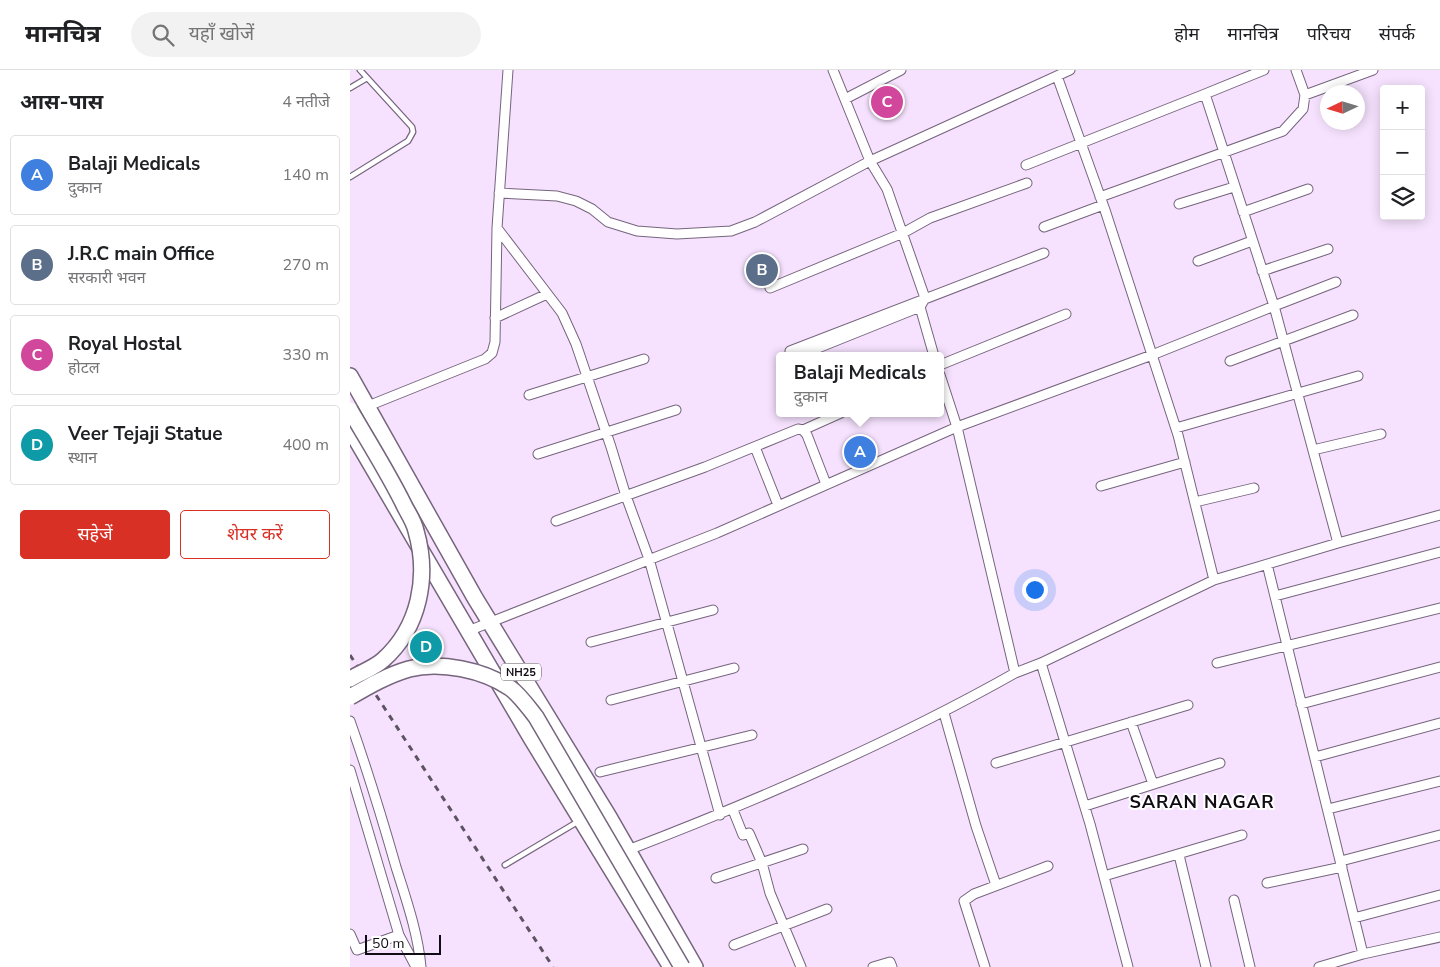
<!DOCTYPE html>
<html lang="hi">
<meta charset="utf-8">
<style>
body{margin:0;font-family:"Nunito Sans","Noto Sans Devanagari",sans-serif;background:#f2f2f2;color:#202124}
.controls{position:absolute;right:15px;top:15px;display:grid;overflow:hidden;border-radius:5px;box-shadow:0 2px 12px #0003}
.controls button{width:45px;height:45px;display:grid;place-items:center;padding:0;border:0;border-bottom:1px solid #e0e0e0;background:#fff;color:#202124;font:25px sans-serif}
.compass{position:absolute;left:970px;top:15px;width:45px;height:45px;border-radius:50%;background:#fff;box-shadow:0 2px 12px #0003;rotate:266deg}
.scale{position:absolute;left:15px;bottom:12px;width:76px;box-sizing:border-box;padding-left:5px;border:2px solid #110b14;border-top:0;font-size:14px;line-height:18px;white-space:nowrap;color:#110b14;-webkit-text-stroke:4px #fff;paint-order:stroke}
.you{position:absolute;left:684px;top:519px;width:18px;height:18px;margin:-12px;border:4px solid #fff;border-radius:50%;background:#1a73e8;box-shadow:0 0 0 8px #1a73e833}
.badge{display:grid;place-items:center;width:32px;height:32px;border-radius:50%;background:#d93025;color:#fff;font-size:16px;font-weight:700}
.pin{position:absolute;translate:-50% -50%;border:2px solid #fff;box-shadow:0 1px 5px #0006}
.popup{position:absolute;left:426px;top:282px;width:168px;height:65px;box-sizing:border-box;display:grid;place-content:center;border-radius:5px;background:#fff;filter:drop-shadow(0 1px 4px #0005);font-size:16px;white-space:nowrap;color:#757577}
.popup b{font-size:19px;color:#202124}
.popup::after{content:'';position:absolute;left:50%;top:100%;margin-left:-10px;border:10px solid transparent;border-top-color:#fff}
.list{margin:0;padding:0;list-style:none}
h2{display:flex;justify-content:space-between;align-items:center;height:65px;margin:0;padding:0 20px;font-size:21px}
h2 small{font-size:16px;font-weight:400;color:#757577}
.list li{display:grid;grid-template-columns:32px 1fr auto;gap:15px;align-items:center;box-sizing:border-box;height:80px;margin:0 10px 10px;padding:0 10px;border:1px solid #e0e0e0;border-radius:5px}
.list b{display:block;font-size:19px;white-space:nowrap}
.list p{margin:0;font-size:16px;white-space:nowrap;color:#757577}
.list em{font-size:16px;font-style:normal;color:#757577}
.actions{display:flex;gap:10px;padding:15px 20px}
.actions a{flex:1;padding:11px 0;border:1px solid #d93025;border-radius:5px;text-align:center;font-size:18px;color:#d93025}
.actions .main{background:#d93025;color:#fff}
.icon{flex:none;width:28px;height:28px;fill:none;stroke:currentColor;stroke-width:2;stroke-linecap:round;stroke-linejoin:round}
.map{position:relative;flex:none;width:1090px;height:897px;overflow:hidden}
header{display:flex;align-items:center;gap:30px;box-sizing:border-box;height:70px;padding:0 25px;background:#fff;border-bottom:1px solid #e0e0e0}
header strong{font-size:24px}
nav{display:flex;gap:28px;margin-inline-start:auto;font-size:18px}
.search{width:350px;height:45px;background:#f2f2f2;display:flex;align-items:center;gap:12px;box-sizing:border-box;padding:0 18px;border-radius:28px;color:#757577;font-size:19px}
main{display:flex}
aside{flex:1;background:#fff}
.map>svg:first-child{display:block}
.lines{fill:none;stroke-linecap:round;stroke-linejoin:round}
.lane-casing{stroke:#76657d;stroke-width:7}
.street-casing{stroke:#76657d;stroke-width:11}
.primary-casing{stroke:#76657d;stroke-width:18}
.lane{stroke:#fff;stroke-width:4.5}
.street{stroke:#fff;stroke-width:9}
.primary{stroke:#fff;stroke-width:15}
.rail{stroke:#5e5363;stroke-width:3;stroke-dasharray:6 6;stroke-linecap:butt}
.primary-bridge-casing{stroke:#76657d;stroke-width:18;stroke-linecap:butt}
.primary-bridge{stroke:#fff;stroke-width:15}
.labels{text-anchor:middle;stroke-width:4;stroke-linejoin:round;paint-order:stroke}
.shield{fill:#fff;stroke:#58545a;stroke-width:1}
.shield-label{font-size:11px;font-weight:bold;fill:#110b14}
.district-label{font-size:18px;font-weight:bold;letter-spacing:1px;fill:#110b14;stroke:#fff}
</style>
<header>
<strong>मानचित्र</strong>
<div class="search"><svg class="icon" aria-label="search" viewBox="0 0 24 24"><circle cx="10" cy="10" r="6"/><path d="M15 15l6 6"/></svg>यहाँ खोजें</div>
<nav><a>होम</a><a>मानचित्र</a><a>परिचय</a><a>संपर्क</a></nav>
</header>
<main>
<aside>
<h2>आस-पास<small>4 नतीजे</small></h2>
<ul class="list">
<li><span class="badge" style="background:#3f7fe0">A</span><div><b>Balaji Medicals</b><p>दुकान</p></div><em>140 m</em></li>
<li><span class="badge" style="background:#5c6f8a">B</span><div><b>J.R.C main Office</b><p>सरकारी भवन</p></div><em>270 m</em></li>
<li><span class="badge" style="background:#d1479c">C</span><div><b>Royal Hostal</b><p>होटल</p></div><em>330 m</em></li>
<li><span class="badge" style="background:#0f9aa8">D</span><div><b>Veer Tejaji Statue</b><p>स्थान</p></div><em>400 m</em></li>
</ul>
<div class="actions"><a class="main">सहेजें</a><a>शेयर करें</a></div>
</aside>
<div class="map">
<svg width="1090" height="897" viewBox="0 0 1090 897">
<rect width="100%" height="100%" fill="#f6e2fe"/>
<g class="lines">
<defs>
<path id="lane" d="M0 18 17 8
M0 107 58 71 63 62 62 57 10 0
M155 795 229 751"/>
<path id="street" d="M483 0 520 91 537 119 575 228 570 237 584 286
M946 0 955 25 1023 0
M707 6 755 140 828 365 864 510
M855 24 914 0
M495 29 551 0
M676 95 855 24 924 236 986 212
M149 123 207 126 226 131 242 139 258 152 287 161 327 164 381 161 405 152 520 91 720 0
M750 127 933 61 953 39 955 25
M829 134 884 117
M893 142 958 119
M694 157 753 135
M147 158 212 243 226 274 261 377 276 426 299 489 370 745
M848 191 902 171
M912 201 978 179
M420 218 553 163 580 148 677 113
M145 248 197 224
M440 281 694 183
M448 286 570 237
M880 291 1003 245
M590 295 716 244
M179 325 294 289
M18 336 135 289 142 283 145 272 147 158 158 0
M474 344 475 343
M826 358 1008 306
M453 360 491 343
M405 377 428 435
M963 380 1031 364
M188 384 326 340
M751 416 835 392
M845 432 904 418
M206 451 355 397 448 359 453 360 457 365 476 414
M988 473 1090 445
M917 494 1013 884 969 897
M925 526 1090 482
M118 561 367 463 607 357 590 305
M241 572 363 540
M691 593 740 754 778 897
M867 593 1090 538
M261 630 384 598
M951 634 1090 597
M594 643 626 756 646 815
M0 651C17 699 32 748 46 797 56 829 68 863 71 897
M781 652 803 714
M965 687 1090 653
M646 693 838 635
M0 700 49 865 66 897
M250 702 402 665
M735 736 870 693
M978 739 1090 711
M383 740 393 765 399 763 412 793 420 823 451 897
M278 780C411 729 541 673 665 603L607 357 802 285 924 236 988 473 864 510 691 593 665 603
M829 785 856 897
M991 791 1090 765
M754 806 892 765
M366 808 453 779
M917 813 992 797
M884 830 900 897
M1004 848 1090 825
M0 864 7 880 49 865
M384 875 477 839
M1013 884 1090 867
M523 897 540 892 542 897
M635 897 614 831 624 824 698 796"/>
<path id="primary" d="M0 306 125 528 259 747 345 897
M0 359 181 668 321 897"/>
</defs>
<use href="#lane" class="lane-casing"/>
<use href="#street" class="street-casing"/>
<use href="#primary" class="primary-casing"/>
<use href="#lane" class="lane"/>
<use href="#street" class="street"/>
<use href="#primary" class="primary"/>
<path class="rail" d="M0 585 203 897"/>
<defs>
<path id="primary-bridge" d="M0 340C18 371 37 401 53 433 57 442 64 451 66 461 79 506 70 557 33 590 24 598 10 603 0 609
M0 627C19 616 38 605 59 599 91 591 133 600 160 618 170 625 178 637 186 647L332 897"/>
</defs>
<use href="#primary-bridge" class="primary-bridge-casing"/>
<use href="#primary-bridge" class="primary-bridge"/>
</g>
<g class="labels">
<rect class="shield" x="151" y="593.5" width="40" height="17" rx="4"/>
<g class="shield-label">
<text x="171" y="606">NH25</text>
</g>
<g class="district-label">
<text x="852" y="738">SARAN NAGAR</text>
</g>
</g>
</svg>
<div class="controls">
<button>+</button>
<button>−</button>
<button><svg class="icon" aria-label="layers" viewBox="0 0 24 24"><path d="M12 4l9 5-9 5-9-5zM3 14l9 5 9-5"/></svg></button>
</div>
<svg class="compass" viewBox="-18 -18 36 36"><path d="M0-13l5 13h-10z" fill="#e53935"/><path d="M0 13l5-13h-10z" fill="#757577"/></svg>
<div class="scale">50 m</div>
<div class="you"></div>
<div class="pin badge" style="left:510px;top:382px;background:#3f7fe0">A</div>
<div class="popup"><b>Balaji Medicals</b>दुकान</div>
<div class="pin badge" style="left:412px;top:200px;background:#5c6f8a">B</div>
<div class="pin badge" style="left:537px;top:32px;background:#d1479c">C</div>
<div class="pin badge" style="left:76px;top:577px;background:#0f9aa8">D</div>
</div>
</main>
